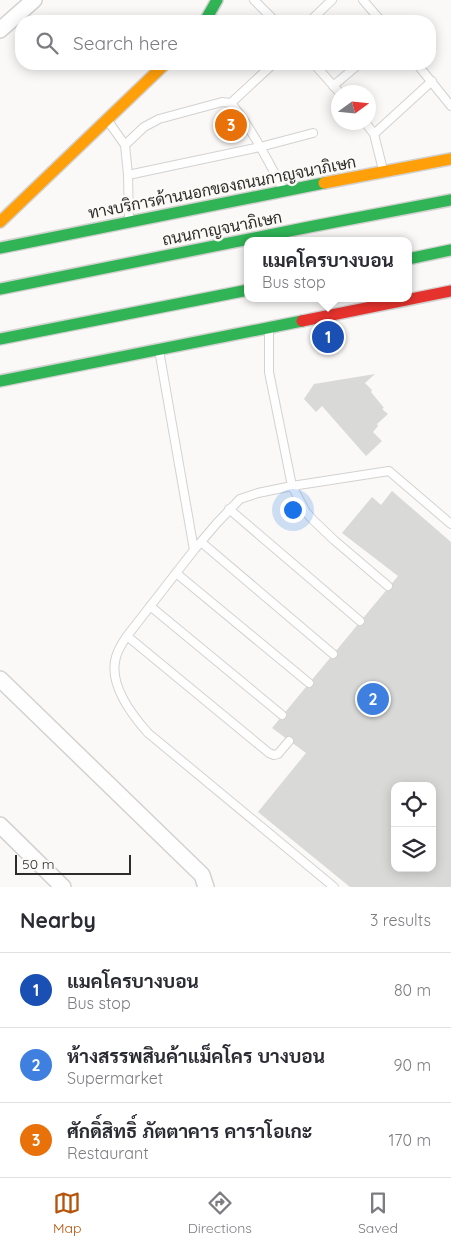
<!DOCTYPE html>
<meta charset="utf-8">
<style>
body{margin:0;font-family:Quicksand,Sarabun,sans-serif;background:#f7f7f7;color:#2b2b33}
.controls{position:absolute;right:15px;bottom:15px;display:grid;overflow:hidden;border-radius:10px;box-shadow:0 2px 12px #0003}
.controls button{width:45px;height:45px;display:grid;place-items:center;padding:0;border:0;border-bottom:1px solid #e1e1e2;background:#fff;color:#2b2b33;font:25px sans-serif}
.compass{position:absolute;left:331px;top:85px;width:45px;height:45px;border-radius:50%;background:#fff;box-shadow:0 2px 12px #0003;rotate:75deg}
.scale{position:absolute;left:15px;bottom:12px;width:116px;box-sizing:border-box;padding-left:5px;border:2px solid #2d2c2b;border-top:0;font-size:14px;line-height:18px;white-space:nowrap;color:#2d2c2b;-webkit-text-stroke:4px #fbfaf6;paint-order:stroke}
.you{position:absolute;left:292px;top:509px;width:18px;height:18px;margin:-12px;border:4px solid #fff;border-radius:50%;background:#1a73e8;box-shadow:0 0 0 8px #1a73e833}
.badge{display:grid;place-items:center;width:32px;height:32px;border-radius:50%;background:#b45309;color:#fff;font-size:16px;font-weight:700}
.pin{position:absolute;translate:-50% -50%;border:2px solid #fff;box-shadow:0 1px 5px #0006}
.popup{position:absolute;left:244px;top:237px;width:168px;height:65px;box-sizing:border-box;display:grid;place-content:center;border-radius:10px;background:#fff;filter:drop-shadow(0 1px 4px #0005);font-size:16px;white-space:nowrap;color:#7c7c81}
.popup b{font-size:19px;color:#2b2b33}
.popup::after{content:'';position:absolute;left:50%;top:100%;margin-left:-10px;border:10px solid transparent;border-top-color:#fff}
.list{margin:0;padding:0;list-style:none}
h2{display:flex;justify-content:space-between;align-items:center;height:65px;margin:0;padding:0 20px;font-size:21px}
h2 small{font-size:16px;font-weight:400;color:#7c7c81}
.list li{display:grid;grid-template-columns:32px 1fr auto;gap:15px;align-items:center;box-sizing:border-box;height:75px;padding:0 20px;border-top:1px solid #e1e1e2}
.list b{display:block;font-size:19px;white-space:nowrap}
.list p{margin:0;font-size:16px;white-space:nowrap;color:#7c7c81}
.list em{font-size:16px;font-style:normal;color:#7c7c81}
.icon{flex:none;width:28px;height:28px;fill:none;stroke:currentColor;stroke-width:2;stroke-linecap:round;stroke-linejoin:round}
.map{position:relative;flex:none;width:451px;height:887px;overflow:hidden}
.search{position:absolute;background:#fff;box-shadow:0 2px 12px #0003;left:15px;right:15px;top:15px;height:55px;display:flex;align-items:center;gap:12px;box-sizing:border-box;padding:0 18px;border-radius:20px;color:#7c7c81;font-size:19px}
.sheet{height:290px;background:#fff}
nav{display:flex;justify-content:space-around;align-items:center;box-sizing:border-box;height:70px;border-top:1px solid #e1e1e2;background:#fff;font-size:14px;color:#7c7c81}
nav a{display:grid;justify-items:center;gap:2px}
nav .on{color:#b45309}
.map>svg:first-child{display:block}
.building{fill:#d9d9d7;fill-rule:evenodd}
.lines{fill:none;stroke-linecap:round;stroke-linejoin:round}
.lane-casing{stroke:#d3d2d1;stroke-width:10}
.street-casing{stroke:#d3d2d1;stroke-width:18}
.fast-casing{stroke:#d3d2d1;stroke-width:14}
.slow-casing{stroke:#d3d2d1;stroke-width:14}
.jam-casing{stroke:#d3d2d1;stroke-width:14}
.lane{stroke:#fefefe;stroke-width:8}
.street{stroke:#fefefe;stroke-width:15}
.fast{stroke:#30b455;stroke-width:11}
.slow{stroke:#ff9f0a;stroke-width:11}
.jam{stroke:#e5322d;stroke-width:11}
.labels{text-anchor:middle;stroke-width:5;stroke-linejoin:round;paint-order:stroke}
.street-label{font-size:16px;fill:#2d2c2b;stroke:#fbfaf6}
</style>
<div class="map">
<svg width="451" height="887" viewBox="0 0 451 887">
<rect width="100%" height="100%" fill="#faf9f7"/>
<path class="building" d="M375 374 365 383 372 390 371 392 384 408 382 409 388 414 377 424 378 426 373 432 382 441 366 456 322 406 316 412 304 399 314 384Z
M392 491 451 542V887H350L258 812 306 753 272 728 398 576 342 533 372 497 381 505ZM395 786H432V868H395Z"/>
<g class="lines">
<defs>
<path id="lane" d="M254 0 275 21
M363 0 381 21
M310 21 332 0
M314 64 339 92
M417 64 451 106
M333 86 359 64
M231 103C252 129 267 159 283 189
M108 121 125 145
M365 122 374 134 432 81
M374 134 383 170
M128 175 260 147 313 133
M129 220 128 175 125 145 144 127 159 119 222 102 231 103 273 64
M269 329V372L292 486 306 512 313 520 334 540 388 586
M159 350 194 550
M229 509 360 621
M201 542 333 654
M176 573 309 683
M150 606 282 715
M127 636C123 642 118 649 116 657 108 684 131 714 148 733L334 887
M289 741 278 754 274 755 269 753 127 636 194 550 217 523 240 499 258 493 292 486 389 471 451 524"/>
<path id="street" d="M0 30 34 0
M0 679 202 875 206 887
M0 825 63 887"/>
<path id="fast" d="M205 21 217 0
M0 248 324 183
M408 259 451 250
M0 289 309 227 451 200
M0 339 248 290
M0 381 302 321"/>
<path id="slow" d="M324 183 451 159
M0 222 165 64"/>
<path id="jam" d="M302 321 451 291"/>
</defs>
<use href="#lane" class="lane-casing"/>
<use href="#street" class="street-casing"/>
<use href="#fast" class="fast-casing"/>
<use href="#slow" class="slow-casing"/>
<use href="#jam" class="jam-casing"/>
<use href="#lane" class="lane"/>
<use href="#street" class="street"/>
<use href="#fast" class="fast"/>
<use href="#slow" class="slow"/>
<use href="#jam" class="jam"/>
</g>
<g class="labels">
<g class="street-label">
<text transform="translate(222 187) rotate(-11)" y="6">ทางบริการด้านนอกของถนนกาญจนาภิเษก</text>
<text transform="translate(222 228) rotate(-11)" y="6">ถนนกาญจนาภิเษก</text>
</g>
</g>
</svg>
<div class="controls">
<button><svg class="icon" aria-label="locate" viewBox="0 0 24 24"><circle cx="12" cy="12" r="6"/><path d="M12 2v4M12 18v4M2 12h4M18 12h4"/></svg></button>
<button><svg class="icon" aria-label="layers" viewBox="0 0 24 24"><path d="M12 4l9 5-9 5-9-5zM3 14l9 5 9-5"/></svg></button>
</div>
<svg class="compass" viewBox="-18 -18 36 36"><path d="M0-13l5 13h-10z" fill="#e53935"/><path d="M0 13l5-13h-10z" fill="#7c7c81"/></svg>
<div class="scale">50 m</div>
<div class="you"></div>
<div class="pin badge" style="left:328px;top:337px;background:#1a4fb4">1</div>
<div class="popup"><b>แมคโครบางบอน</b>Bus stop</div>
<div class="pin badge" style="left:373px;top:699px;background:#3f7fe0">2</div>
<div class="pin badge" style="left:231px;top:125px;background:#e8710a">3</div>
<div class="search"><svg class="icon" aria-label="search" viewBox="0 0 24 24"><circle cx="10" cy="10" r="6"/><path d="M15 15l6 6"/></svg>Search here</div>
</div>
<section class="sheet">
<h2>Nearby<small>3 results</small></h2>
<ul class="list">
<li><span class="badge" style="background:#1a4fb4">1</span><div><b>แมคโครบางบอน</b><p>Bus stop</p></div><em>80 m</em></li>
<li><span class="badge" style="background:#3f7fe0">2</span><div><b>ห้างสรรพสินค้าแม็คโคร บางบอน</b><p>Supermarket</p></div><em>90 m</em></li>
<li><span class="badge" style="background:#e8710a">3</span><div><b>ศักดิ์สิทธิ์ ภัตตาคาร คาราโอเกะ</b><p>Restaurant</p></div><em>170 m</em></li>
</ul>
</section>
<nav>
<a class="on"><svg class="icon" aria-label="map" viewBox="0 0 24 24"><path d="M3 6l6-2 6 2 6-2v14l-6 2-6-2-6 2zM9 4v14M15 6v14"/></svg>Map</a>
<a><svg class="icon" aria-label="directions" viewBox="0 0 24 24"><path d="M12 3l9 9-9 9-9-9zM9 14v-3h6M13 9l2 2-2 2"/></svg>Directions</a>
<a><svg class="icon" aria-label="saved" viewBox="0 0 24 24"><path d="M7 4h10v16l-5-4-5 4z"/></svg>Saved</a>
</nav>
